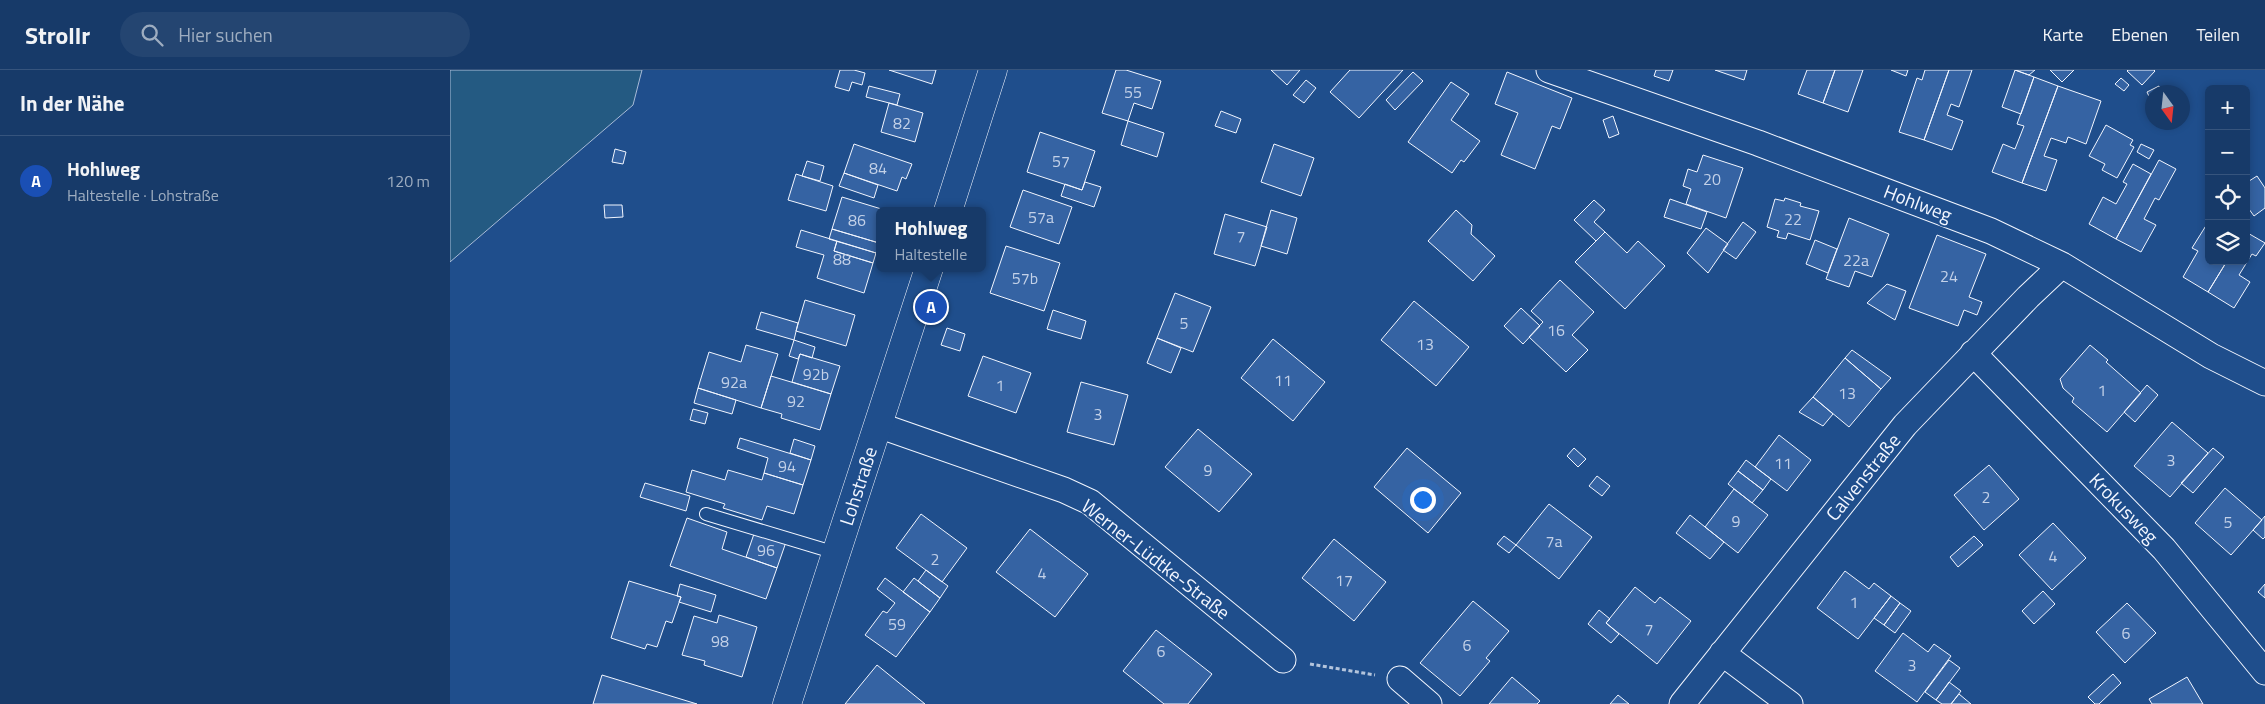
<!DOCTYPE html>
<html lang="de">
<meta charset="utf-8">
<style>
body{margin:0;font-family:"Titillium Web",sans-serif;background:#244571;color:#f1f3f6}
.controls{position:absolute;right:15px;top:15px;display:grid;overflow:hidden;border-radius:8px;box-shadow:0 2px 8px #0003}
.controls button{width:45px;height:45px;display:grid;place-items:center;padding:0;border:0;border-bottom:1px solid #36547d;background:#173a69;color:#f1f3f6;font:25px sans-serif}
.compass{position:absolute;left:1695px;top:15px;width:45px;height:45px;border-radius:50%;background:#173a69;box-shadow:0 2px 8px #0003;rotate:165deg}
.you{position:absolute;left:972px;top:429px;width:18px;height:18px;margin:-12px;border:4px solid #fff;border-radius:50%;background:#1a73e8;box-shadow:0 0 0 8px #1a73e833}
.badge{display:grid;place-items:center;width:32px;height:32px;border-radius:50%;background:#8bbbb9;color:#fff;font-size:16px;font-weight:700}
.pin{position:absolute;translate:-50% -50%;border:2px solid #fff;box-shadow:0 1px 5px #0006}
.popup{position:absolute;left:426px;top:137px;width:110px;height:65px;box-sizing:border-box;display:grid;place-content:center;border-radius:8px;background:#173a69;filter:drop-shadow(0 1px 4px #0005);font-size:16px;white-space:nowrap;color:#9eadc0}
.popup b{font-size:19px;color:#f1f3f6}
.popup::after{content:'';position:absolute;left:50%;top:100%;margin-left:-10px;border:10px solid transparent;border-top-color:#173a69}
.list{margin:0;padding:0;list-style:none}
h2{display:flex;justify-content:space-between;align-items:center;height:65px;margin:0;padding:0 20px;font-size:21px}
h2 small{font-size:16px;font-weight:400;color:#9eadc0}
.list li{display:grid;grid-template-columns:32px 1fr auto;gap:15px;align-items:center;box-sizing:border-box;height:90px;padding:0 20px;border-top:1px solid #36547d}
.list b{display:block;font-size:19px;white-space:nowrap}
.list p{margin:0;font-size:16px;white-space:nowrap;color:#9eadc0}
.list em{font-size:16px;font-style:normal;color:#9eadc0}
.icon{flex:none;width:28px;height:28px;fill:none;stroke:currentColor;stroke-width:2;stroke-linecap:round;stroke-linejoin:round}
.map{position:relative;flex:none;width:1815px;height:634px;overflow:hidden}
header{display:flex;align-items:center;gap:30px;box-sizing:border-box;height:70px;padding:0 25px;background:#173a69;border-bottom:1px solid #36547d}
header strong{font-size:24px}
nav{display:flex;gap:28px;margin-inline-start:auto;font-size:18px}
.search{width:350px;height:45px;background:#244571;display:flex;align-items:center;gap:12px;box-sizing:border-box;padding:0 18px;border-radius:28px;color:#9eadc0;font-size:19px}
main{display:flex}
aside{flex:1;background:#173a69}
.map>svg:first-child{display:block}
.green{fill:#245a82;stroke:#a8bbd7}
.building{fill:#3563a3;stroke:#f2f6ff}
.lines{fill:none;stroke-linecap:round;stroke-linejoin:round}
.lane-casing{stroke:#f2f6ff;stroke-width:14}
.street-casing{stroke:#f2f6ff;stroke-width:27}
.secondary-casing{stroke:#f2f6ff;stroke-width:29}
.path{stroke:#b3c4dc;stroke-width:3;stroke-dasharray:4 2.5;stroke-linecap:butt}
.lane{stroke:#1f4e8c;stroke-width:12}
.street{stroke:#1f4e8c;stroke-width:25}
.secondary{stroke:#1f4e8c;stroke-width:28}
.labels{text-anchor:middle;stroke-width:4;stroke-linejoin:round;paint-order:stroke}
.number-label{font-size:16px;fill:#c3d1e8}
.street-label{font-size:19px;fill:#f2f6ff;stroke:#1f4e8c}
</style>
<header>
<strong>Strollr</strong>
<div class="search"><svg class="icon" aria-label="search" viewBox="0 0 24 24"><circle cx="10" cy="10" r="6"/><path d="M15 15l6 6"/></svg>Hier suchen</div>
<nav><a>Karte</a><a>Ebenen</a><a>Teilen</a></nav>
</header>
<main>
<aside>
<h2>In der Nähe<small></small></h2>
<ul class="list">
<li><span class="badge" style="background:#1a4fb4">A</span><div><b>Hohlweg</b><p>Haltestelle · Lohstraße</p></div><em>120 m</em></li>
</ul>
</aside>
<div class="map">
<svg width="1815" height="634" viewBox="0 0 1815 634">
<rect width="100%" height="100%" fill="#1f4e8c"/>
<path class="green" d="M0 0H192L183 35 0 192Z"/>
<path class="building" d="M390 0H404L415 3 412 15 402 12 399 21 385 17Z
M439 0H486L482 14Z
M666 0H676L711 11 702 39 684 33 678 51 652 43Z
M821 0H850L837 15Z
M900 0H953L909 48 880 22Z
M1206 0H1223L1219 11 1204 6Z
M1265 0H1297L1294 10Z
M1357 0H1385L1373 33 1348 24Z
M1385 0H1413L1398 42 1373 33Z
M1441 0H1458L1456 6Z
M1475 0H1499L1474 70 1449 62 1467 8 1472 10Z
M1499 0H1522L1509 37 1501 34 1497 45 1513 51 1502 80 1474 70Z
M1565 0H1585L1579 5Z
M1565 0 1584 7 1571 44 1552 37Z
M1600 0H1624L1612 12Z
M1678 0H1704L1705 1 1692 15 1677 1Z
M963 2 973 11 945 40 936 30Z
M1057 2 1122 28 1110 59 1102 56 1085 99 1051 85 1068 43 1045 34Z
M1584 7 1608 16 1572 113 1542 102 1553 74 1565 79 1574 56 1567 54Z
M1671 8 1679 15 1674 21 1665 14Z
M856 10 866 18 854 33 843 25Z
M1001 12 1019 24 1001 50 1030 71 1014 92 1011 90 1002 103 958 72Z
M419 16 450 24 447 35 416 27Z
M1608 16 1651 31 1636 74 1618 67 1616 73 1601 68 1594 86 1607 90 1596 121 1572 113Z
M1709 16 1712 22H1702V33L1697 22Z
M439 33 473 43 465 72 431 62Z
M771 41 791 49 786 63 765 56Z
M1163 46 1169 64 1159 68 1153 50Z
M678 51 714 63 707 87 671 75Z
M1656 55 1683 70 1680 75 1684 77 1667 108 1652 100 1655 94 1639 86Z
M590 62 645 81 632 120 577 102Z
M404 74 462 94 456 109 452 107 447 121 394 103Z
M824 74 864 88 851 126 811 112Z
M1691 74 1704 80 1699 89 1687 82Z
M165 79 176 82 173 94 162 92Z
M1253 85 1293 98 1276 148 1236 134 1241 119 1233 116 1238 99 1247 102Z
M1709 90 1726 99 1709 130 1705 128 1694 149 1706 155 1691 182 1666 169Z
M357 91 374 96 370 111 352 106Z
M1683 94 1701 104 1666 169 1639 154 1653 127 1666 134 1677 114 1673 112Z
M394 103 428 115 424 128 389 116Z
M346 104 383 116 376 141 338 130Z
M1807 106 1815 118V138L1804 146 1796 135 1798 131 1796 128V113Z
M635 112 651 117 644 137 611 126 615 114 632 120Z
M573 120 622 137 609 174 560 157Z
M392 127 438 141H430L429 173 382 159Z
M1335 128 1351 133 1350 136 1369 141 1360 170 1338 163 1336 169 1327 167 1329 161 1317 157 1325 129 1334 131Z
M1220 129 1257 142 1251 159 1214 147Z
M1144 130 1155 140 1144 152 1155 162 1146 171 1124 150Z
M154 135H172L173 147 155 148Z
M821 140 847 148 837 184 811 176Z
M1006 140 1022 155 1021 164 1045 186 1023 211 978 171Z
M775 144 817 157 805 196 764 184Z
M1399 148 1439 164 1422 207 1405 201 1399 217 1376 209Z
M1293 152 1306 162 1286 189 1273 180Z
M1757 154 1759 156V191H1777L1758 222 1733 207 1748 181 1742 178Z
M1256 158 1278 174 1258 203 1237 183Z
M382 159 429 173 426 183 379 169Z
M351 160 387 171 384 181 423 193 414 223 367 208 374 185 346 177Z
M1155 162 1177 183 1188 171 1215 196 1175 239 1125 192Z
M1796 162 1815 173 1806 186 1802 184 1789 205 1800 212 1784 238 1758 222 1777 191H1796Z
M1487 165 1536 184 1519 227 1532 232 1527 245 1514 240 1508 256 1459 238Z
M1365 170 1387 179 1378 203 1356 194Z
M387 171 426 183 423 193 384 181Z
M556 176 610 193 594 241 540 223Z
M1110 210 1144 242 1122 265 1138 280 1116 302 1079 267 1093 252 1081 241Z
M1437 214 1456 221 1445 250 1417 233Z
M725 223 761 237 743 282 707 268Z
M355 230 405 245 396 276 346 261Z
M964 231 1019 277 986 316 931 270Z
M1071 238 1090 256 1073 274 1054 256Z
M603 240 636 251 631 269 597 259Z
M311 242 348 253 344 270 306 259Z
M497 258 515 264 510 281 491 275Z
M707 268 731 278 721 303 697 293Z
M823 269 875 312 843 351 791 308Z
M344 270 365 277 362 288 350 284 348 289 339 286Z
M296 275 328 284 311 338 248 318 259 282 291 292Z
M1640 275 1658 290 1656 292 1691 323 1657 362 1622 332 1624 328 1613 318 1610 309Z
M1402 280 1441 308 1431 319 1395 288Z
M350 284 390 296 381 324 342 312Z
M533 286 581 303 566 343 518 326Z
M1395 288 1431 319 1399 357 1363 327Z
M321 306 381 324 370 360 331 348 332 344 311 338Z
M631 312 678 325 664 375 617 362Z
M1697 315 1708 325 1685 352 1674 342Z
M248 318 286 330 282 344 244 333Z
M1363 327 1383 344 1373 356 1349 342Z
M243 339 258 343 255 354 240 350Z
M1722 352 1758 383 1720 427 1684 396Z
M748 359 802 404 769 442 715 397Z
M1329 365 1361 390 1337 421 1305 397Z
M290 368 361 390 353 415 314 403 318 388 287 378Z
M344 369 365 376 361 390 340 383Z
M957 378 1011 423 978 463 924 417Z
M1124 378 1136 389 1128 397 1117 386Z
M1763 378 1774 387 1743 423 1731 413Z
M1296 390 1321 409 1313 420 1288 401Z
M1539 395 1569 429 1534 460 1504 425Z
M242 400 275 410 278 400 312 410 314 403 353 415 344 444 317 436 312 450 273 438 275 434 236 422Z
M1288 401 1313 420 1302 433 1278 414Z
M1147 406 1160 416 1152 426 1139 416Z
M195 413 240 426 236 441 190 427Z
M1775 418 1812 450 1781 485 1745 453Z
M1284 419 1318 445 1288 483 1255 457Z
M1099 434 1142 467 1109 509 1066 475Z
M471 444 517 478 492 512 446 478Z
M1240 445 1274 472 1260 489 1226 463Z
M1815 446V467L1813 469 1803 460Z
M237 448 277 462 272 479 327 498 316 529 220 496Z
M1603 453 1636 488 1602 520 1569 485Z
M580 459 638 504 605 547 546 502Z
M305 461 336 472 327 498 296 487Z
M1054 466 1066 475 1059 483 1047 474Z
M1524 466 1533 475 1508 497 1500 487Z
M884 469 936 512 904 551 852 508Z
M476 500 498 516 490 528 468 511Z
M1395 501 1419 519 1424 513 1441 526 1408 569 1367 538Z
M435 508 480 542 446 587 415 565 433 541 437 543 445 533 427 519Z
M464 508 490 528 480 542 453 522Z
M179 511 231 527 222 553 216 551 207 577 197 574 195 579 161 568Z
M230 514 266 525 261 542 229 532 231 527 227 526Z
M1815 514V528L1808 522Z
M1185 517 1205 533 1210 527 1241 551 1207 594 1156 553Z
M1593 521 1605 534 1584 554 1572 541Z
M1441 526 1450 533 1434 555 1424 548Z
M1023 531 1059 561 1036 588 1040 591 1010 626 970 593Z
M1450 533 1461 541 1445 563 1434 555Z
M1677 533 1706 563 1675 593 1646 562Z
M1149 540 1160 549 1156 553 1169 564 1161 573 1138 554Z
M269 545 307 557 292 607 254 595 255 591 232 585 244 546 267 553Z
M706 560 762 604 738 634H714L673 601Z
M1453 563 1478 582 1484 574 1501 586 1467 632 1425 601Z
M1499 590 1510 598 1486 630 1475 622Z
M427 595 475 634H395Z
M1663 604 1671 613 1649 634H1645L1638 627Z
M152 605 247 634H143Z
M1062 607 1090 631 1087 634H1039Z
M1737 607 1753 634H1702L1699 629Z
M1499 612 1511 621 1501 634H1492L1486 630Z
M1509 624 1521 634H1501Z
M1168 625 1179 634H1160Z"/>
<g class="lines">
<defs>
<path id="lane" d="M256 444 386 483"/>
<path id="street" d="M1099 0 1308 73 1541 161 1612 195 1761 286 1815 313
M1523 283 1714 479 1815 602
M428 355 614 420 640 432 833 590
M1272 583 1340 634
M950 609 979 634
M1232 634 1455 355 1578 227 1612 195"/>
<path id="secondary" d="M498 141 543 0
M337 634 479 198"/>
</defs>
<use href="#lane" class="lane-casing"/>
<use href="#street" class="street-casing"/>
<use href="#secondary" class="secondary-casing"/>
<path class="path" d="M860 594 925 605"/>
<use href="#lane" class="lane"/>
<use href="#street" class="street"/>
<use href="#secondary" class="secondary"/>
</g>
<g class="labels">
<g class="number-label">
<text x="683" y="28">55</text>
<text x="452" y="59">82</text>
<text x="611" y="97">57</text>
<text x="428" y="104">84</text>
<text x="1262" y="115">20</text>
<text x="591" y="153">57a</text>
<text x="1343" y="155">22</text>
<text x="407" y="156">86</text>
<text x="791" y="172">7</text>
<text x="392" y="195">88</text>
<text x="1406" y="196">22a</text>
<text x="1499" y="212">24</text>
<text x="575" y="214">57b</text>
<text x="734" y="259">5</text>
<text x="1106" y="266">16</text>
<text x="975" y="280">13</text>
<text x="366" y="310">92b</text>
<text x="833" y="316">11</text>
<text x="284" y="318">92a</text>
<text x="550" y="321">1</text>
<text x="1652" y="326">1</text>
<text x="1397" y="329">13</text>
<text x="346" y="337">92</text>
<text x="648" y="350">3</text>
<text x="1721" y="396">3</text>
<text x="1333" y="399">11</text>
<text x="337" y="402">94</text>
<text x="758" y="406">9</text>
<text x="1536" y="433">2</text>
<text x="1286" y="457">9</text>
<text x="1778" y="458">5</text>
<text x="1104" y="477">7a</text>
<text x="316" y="486">96</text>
<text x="1603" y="492">4</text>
<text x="485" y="495">2</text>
<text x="592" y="509">4</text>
<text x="894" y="516">17</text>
<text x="1404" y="538">1</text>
<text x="447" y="560">59</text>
<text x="1199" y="565">7</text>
<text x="1676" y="569">6</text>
<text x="270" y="577">98</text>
<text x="1017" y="581">6</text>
<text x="711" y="587">6</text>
<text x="1462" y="601">3</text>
</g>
<g class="street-label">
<text transform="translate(1468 133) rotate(21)" y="7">Hohlweg</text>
<text transform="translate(1413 407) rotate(-51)" y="7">Calvenstraße</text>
<text transform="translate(408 416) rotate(-72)" y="7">Lohstraße</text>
<text transform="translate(1674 438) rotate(46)" y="7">Krokusweg</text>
<text transform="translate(706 489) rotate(38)" y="7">Werner-Lüdtke-Straße</text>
</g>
</g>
</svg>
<div class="controls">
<button>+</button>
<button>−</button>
<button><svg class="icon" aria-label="locate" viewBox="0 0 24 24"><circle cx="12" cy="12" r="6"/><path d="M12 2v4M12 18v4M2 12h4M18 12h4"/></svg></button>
<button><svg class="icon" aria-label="layers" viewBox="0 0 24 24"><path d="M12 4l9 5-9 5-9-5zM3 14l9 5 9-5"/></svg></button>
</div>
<svg class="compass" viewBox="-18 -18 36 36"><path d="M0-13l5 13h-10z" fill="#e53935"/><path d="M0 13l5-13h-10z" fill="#9eadc0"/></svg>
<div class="you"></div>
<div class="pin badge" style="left:481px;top:237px;background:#1a4fb4">A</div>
<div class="popup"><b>Hohlweg</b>Haltestelle</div>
</div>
</main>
